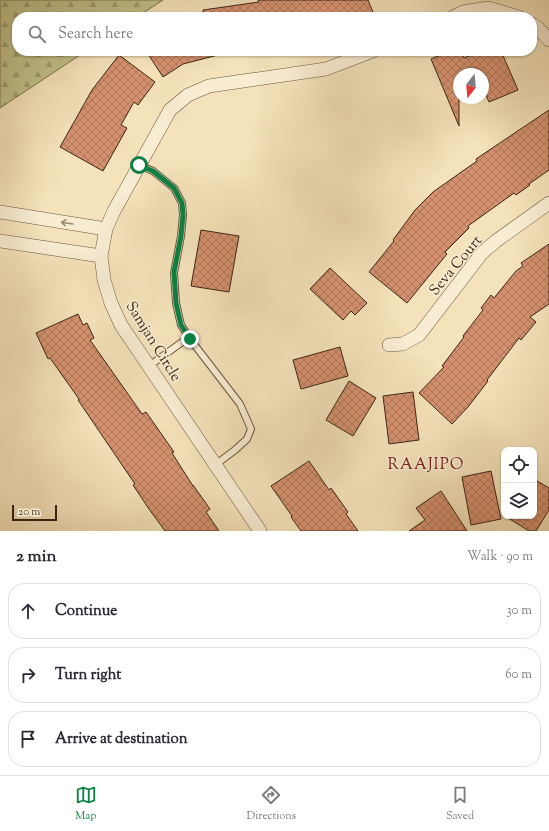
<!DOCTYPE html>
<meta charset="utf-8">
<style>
body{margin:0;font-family:"Sorts Mill Goudy",serif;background:#f7f7f7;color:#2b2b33}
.controls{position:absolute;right:12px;bottom:12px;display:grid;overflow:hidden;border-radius:8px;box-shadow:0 1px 3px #0004}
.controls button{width:36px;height:36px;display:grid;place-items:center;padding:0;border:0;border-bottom:1px solid #e1e1e2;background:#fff;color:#2b2b33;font:20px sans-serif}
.compass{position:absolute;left:453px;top:68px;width:36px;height:36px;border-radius:50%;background:#fff;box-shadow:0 1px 3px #0004;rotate:196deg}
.scale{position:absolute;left:12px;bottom:10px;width:45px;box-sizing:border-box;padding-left:4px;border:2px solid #3a2713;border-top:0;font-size:11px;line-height:14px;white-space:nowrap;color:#3a2713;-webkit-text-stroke:3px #f8ecd2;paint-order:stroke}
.stop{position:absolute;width:12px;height:12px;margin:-9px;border:3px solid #0b8043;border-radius:50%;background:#fff}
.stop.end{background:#0b8043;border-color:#fff;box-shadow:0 1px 4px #0008}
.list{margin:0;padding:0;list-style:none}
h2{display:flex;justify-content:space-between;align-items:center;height:52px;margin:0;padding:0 16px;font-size:17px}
h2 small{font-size:13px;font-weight:400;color:#7c7c81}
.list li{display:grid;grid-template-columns:26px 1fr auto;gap:12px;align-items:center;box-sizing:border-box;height:56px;margin:0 8px 8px;padding:0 8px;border:1px solid #e1e1e2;border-radius:16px}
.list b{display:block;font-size:15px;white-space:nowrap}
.list em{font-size:13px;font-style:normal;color:#7c7c81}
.icon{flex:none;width:22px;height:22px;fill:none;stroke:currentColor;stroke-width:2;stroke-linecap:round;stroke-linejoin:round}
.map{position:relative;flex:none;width:549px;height:531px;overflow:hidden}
.search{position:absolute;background:#fff;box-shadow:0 1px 3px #0004;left:12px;right:12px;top:12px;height:44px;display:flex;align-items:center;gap:10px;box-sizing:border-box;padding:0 14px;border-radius:16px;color:#7c7c81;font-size:15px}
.sheet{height:244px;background:#fff}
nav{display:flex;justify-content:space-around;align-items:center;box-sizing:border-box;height:56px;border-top:1px solid #e1e1e2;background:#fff;font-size:11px;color:#7c7c81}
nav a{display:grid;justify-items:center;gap:2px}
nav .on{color:#0b8043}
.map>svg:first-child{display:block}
.forest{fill:url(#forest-firs);stroke:#7e744f}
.building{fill:url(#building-cross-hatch);stroke:#3a2713}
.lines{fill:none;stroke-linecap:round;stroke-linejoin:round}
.lane-casing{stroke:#68563d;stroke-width:8}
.street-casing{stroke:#68563d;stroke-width:14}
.lane{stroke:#f8ecd2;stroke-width:6}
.street{stroke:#f8ecd2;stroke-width:13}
.oneway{stroke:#998a72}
.route{stroke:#0b8043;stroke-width:5}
.labels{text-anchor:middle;stroke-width:3;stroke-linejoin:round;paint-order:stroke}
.street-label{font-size:15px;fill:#3a2713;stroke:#f8ecd2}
.neighbourhood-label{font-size:16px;letter-spacing:1px;fill:#7a1f14;stroke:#f8ecd2}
</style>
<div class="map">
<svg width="549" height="531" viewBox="0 0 549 531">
<defs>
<pattern id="forest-firs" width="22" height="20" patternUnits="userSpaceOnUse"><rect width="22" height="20" fill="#c1c28b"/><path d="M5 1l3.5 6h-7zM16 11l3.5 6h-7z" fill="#9e9e70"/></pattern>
<pattern id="building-cross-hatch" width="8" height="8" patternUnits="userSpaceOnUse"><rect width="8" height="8" fill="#d5916f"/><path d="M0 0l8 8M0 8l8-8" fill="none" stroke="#ae765a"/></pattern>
</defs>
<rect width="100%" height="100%" fill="#f4e2ba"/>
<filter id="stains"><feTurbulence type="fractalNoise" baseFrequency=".005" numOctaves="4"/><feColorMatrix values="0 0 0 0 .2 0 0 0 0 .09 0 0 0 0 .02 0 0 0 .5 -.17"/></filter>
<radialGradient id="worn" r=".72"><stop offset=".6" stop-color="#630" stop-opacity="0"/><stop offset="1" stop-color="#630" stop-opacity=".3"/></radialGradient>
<path class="forest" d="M0 0H163L137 17H17V51H86L0 108Z"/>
<path class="building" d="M258 0H368L375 17H204L203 10 259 2Z
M146 51H217L218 55 183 64 163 77Z
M450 51H461L464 58 481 51H501L518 90 489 102 483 88V74H459V126L431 59Z
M119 55 155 82 138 105 134 102 121 125 127 128 103 171 60 147 92 90Z
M549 110V170L529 184 530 185 516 195 514 193 468 226 469 228 445 252 447 254 407 303 369 272 394 241 393 240 415 210 433 192 477 161 476 159Z
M201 230 239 236 229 292 191 286Z
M549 244V304L530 317 536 322 521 340 519 338 487 380 488 381 468 407 452 424 419 393 444 367 442 366 464 337 463 336 483 310 481 308 491 295 494 298 516 271 523 266 521 263Z
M330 268 367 303 355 315 351 311 343 320 310 289Z
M78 314 83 325 87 323 94 338 90 340 142 414 146 412 174 452 172 453 193 486V485L210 509 206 512 219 531H165L149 509 133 485 135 484 78 400 79 399 50 358 48 359 36 333Z
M340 347 348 376 301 389 293 360Z
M349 381 376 398 353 436 326 420Z
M413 392 419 440 389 444 383 396Z
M309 461 329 490 331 488 348 512 346 514 358 531H301L291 517 292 516 271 486Z
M491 471 501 519 471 525 462 477Z
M534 479 549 488V510L536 531H529L505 516H534Z
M441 491 467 531H409L425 520 416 508Z"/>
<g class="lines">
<defs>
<path id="lane" d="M139 165 153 171 174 188 182 203 183 215 181 236 174 273 176 303 181 325 190 339 240 404 251 429 247 439 235 450 215 465
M149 366 189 337"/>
<path id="street" d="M453 17 463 12 488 8 519 17
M532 24 538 28 549 40
M0 212 106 229
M0 241 101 256
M389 345 403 344 419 335 482 253 496 241 549 203
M260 531 121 325 111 303 104 280 101 256 106 229 114 211 170 110 188 95 209 86 326 69 373 51"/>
</defs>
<use href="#lane" class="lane-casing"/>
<use href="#street" class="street-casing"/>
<use href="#lane" class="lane"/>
<use href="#street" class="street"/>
</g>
<defs><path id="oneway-shaft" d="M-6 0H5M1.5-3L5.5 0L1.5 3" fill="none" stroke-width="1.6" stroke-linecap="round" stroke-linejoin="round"/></defs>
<use class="oneway" href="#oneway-shaft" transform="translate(67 223) rotate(-171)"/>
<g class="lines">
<path class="route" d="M139 165 153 171 174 188 182 203 183 215 181 236 174 272 176 303 181 325 190 339"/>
</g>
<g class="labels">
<g class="street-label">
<text transform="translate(455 265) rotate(-50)" y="5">Seva Court</text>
<text transform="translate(154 341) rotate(58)" y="5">Samjan Circle</text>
</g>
<g class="neighbourhood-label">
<text x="426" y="469">RAAJIPO</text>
</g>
</g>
<rect width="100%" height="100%" filter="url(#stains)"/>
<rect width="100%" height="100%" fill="url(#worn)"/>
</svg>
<div class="controls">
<button><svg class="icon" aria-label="locate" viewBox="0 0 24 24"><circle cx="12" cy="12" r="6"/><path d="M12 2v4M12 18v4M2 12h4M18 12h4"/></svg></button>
<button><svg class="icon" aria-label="layers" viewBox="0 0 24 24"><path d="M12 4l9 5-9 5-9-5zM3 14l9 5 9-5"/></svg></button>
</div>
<svg class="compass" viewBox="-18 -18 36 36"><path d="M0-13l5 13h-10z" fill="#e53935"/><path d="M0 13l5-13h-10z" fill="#7c7c81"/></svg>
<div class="scale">20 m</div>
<div class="stop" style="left:139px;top:165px"></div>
<div class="stop end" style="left:190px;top:339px"></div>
<div class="search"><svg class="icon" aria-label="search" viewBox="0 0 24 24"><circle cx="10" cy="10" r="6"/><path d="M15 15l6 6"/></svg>Search here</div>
</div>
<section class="sheet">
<h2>2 min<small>Walk · 90 m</small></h2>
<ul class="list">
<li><svg class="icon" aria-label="ahead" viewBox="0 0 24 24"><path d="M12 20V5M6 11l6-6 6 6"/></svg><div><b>Continue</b></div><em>30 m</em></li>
<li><svg class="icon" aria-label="right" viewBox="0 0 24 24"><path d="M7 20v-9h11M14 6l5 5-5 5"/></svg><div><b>Turn right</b></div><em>60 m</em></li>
<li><svg class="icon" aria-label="arrive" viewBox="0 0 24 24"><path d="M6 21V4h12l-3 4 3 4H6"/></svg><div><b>Arrive at destination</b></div></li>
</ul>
</section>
<nav>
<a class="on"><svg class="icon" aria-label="map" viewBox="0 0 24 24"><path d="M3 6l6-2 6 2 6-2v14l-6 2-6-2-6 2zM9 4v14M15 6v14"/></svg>Map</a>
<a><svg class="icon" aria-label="directions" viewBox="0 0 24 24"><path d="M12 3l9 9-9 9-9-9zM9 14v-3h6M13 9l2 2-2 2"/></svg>Directions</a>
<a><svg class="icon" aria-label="saved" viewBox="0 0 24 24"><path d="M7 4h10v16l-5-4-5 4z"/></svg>Saved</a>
</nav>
